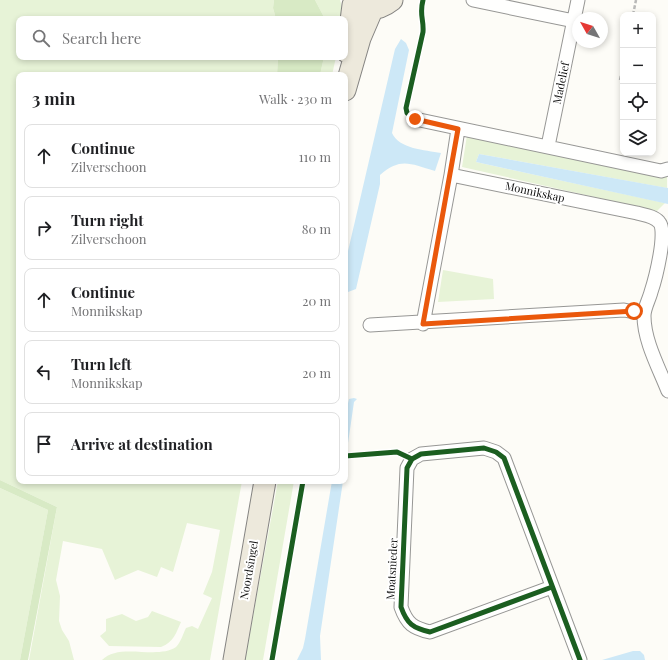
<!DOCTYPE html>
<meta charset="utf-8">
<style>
body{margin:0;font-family:"Playfair Display",serif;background:#f2f2f2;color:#202124}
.controls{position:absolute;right:12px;top:12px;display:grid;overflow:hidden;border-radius:8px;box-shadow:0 2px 6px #0003}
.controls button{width:36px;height:36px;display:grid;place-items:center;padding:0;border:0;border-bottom:1px solid #e0e0e0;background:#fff;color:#202124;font:20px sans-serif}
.compass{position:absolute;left:572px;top:12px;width:36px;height:36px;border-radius:50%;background:#fff;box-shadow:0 2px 6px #0003;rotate:309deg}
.stop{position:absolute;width:12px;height:12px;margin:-9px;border:3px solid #ea580c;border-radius:50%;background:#fff}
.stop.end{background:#ea580c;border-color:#fff;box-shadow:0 1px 4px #0008}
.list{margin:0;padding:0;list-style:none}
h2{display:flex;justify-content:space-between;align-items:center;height:52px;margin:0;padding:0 16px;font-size:17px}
h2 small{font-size:13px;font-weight:400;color:#757577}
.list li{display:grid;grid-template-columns:26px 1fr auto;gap:12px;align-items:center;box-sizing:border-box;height:64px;margin:0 8px 8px;padding:0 8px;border:1px solid #e0e0e0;border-radius:8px}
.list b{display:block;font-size:15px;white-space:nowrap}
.list p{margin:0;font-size:13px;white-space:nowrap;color:#757577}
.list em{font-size:13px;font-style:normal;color:#757577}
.icon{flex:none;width:22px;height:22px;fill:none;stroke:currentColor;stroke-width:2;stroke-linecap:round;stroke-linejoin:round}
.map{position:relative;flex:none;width:668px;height:660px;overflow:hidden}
.search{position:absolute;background:#fff;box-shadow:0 2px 6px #0003;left:16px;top:16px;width:332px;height:44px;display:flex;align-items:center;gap:10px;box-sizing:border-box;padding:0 14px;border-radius:8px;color:#757577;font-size:15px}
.panel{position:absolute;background:#fff;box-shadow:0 2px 6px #0003;left:16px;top:72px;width:332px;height:412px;border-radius:8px}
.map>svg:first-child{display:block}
.green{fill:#e7f3d7}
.forest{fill:#d8eac5}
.water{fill:#cde8f7}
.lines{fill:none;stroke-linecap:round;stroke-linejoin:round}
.street-casing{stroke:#979795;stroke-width:15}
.primary-casing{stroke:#858482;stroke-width:23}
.path{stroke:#b9b9b8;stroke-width:2.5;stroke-dasharray:4 2;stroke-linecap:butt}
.street{stroke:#fffffe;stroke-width:13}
.primary{stroke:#ede9dc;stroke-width:21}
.cycleway-casing{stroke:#fff;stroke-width:8}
.cycleway{stroke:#1b5e20;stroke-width:5}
.route{stroke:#ea580c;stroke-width:5}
.labels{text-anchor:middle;stroke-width:4;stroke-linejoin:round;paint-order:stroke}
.street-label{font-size:11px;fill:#111;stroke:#fff}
</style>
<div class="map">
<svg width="668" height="660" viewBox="0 0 668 660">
<rect width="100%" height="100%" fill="#fdfcf7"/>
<path class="green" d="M0 0H274L273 8 276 19H19V57H278L277 75H19V481H242L210 660H102C119 642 157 660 176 647 181 642 183 634 186 628L192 626 198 629 212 598 203 594 212 572 220 530 187 523 173 572 161 567 157 577 138 570 115 580 102 549 63 541 56 580 60 596 59 621 62 630 69 641 74 660H29L57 507 0 480Z
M315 0H340L344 14 343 19H325Z
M324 57H336L332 75H320Z
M467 135 667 172V188L479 154 476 162 665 203 657 211 462 167Z
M443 270 493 279 494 299 438 302Z
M278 481H294L263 660H245Z
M0 488 48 510 20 660H0Z
M152 611 181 622C176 633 174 642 161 647L109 646 100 636 106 631V619L122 614 136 621 148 617Z"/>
<path class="forest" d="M274 0H315L325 19H276L273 8Z
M278 57H324L320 75H277Z
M0 480 57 507 28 660H20L48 510 0 488Z"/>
<path class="water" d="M401 39 406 43 409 50 392 133C399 149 425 150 441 153L435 171C410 164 401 157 380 175V184L356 289 348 292 345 290V264L395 49Z
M479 154 668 188V204L476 162Z
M354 398 357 399 354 402 348 443 346 444 345 416 349 399Z
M332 481H343L320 636 321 660H297L303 648 305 639Z
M633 651H640L644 655 645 660H602Z"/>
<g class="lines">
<defs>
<path id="street" d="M473 0 574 21
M415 119 661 171 668 169
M458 129 451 175 637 213C644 215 654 216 659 222 668 231 655 280 651 292 649 300 644 308 644 316 644 341 659 368 668 391
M548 146 578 0
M423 324 451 175
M370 325 624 310 644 314
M552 587 430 632C413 628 407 624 401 607L407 468 412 459 421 454 484 448 496 452 504 458 580 660"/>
<path id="primary" d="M359 8C372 11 382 8 392 0
M347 52 353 5
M345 90 360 38 372 10
M234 660 265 481"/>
</defs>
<use href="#street" class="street-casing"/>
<use href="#primary" class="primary-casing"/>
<path class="path" d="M633 15 636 0
M620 80 623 66"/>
<use href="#street" class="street"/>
<use href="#primary" class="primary"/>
<defs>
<path id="cycleway" d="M415 119 407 113 406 108 423 32C424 19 419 15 423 0
M345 456 397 452 412 459
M552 587 430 632C413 628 407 624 401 607L407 468 412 459 421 454 484 448 496 452 504 458 580 660
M272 660 303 481"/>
</defs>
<use href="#cycleway" class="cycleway-casing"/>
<use href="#cycleway" class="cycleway"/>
</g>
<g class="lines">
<path class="route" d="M415 119 458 129 423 324 634 311"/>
</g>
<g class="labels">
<g class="street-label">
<text transform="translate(561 83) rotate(-78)" y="4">Madelief</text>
<text transform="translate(535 192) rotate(12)" y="4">Monnikskap</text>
<text transform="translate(392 569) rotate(-87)" y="4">Moatsnieder</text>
<text transform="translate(249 570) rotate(-80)" y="4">Noordsingel</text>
</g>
</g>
</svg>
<div class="controls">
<button>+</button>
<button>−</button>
<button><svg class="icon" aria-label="locate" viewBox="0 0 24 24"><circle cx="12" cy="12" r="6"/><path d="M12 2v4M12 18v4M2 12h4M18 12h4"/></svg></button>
<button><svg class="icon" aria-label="layers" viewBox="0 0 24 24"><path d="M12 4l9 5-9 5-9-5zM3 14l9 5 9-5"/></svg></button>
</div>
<svg class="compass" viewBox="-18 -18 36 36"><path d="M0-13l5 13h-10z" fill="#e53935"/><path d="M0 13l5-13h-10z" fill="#757577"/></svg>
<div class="stop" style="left:634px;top:311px"></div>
<div class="stop end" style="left:415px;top:119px"></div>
<div class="search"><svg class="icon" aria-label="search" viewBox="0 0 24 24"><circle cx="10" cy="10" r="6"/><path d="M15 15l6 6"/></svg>Search here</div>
<section class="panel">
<h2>3 min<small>Walk · 230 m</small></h2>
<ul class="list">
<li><svg class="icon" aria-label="ahead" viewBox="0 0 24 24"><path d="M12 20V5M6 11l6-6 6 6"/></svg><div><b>Continue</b><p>Zilverschoon</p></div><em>110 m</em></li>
<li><svg class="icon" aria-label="right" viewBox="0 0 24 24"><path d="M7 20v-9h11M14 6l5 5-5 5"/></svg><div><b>Turn right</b><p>Zilverschoon</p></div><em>80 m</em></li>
<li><svg class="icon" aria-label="ahead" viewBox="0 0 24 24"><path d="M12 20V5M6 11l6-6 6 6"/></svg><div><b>Continue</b><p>Monnikskap</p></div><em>20 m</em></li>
<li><svg class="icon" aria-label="left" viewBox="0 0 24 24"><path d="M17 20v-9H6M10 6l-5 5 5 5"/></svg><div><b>Turn left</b><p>Monnikskap</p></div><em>20 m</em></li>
<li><svg class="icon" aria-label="arrive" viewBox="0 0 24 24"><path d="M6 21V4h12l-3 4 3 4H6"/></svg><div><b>Arrive at destination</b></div></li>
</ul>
</section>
</div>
